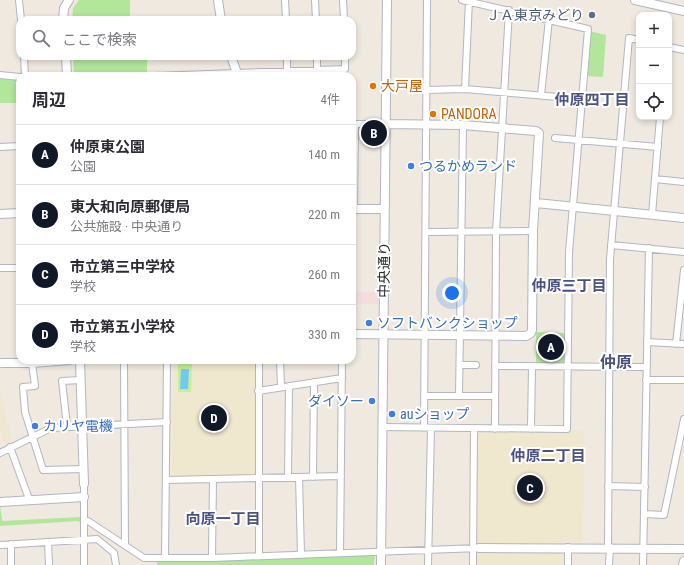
<!DOCTYPE html>
<html lang="ja">
<meta charset="utf-8">
<style>
body{margin:0;font-family:"Roboto Condensed","Noto Sans JP",sans-serif;background:#f7f7f7;color:#2b2b33}
.controls{position:absolute;right:12px;top:12px;display:grid;overflow:hidden;border-radius:8px;box-shadow:0 2px 6px #0003}
.controls button{width:36px;height:36px;display:grid;place-items:center;padding:0;border:0;border-bottom:1px solid #e1e1e2;background:#fff;color:#2b2b33;font:20px sans-serif}
.you{position:absolute;left:452px;top:293px;width:14px;height:14px;margin:-10px;border:3px solid #fff;border-radius:50%;background:#1a73e8;box-shadow:0 0 0 6px #1a73e833}
.badge{display:grid;place-items:center;width:26px;height:26px;border-radius:50%;background:#111827;color:#fff;font-size:13px;font-weight:700}
.pin{position:absolute;translate:-50% -50%;border:2px solid #fff;box-shadow:0 1px 4px #0006}
.list{margin:0;padding:0;list-style:none}
h2{display:flex;justify-content:space-between;align-items:center;height:52px;margin:0;padding:0 16px;font-size:17px}
h2 small{font-size:13px;font-weight:400;color:#7c7c81}
.list li{display:grid;grid-template-columns:26px 1fr auto;gap:12px;align-items:center;box-sizing:border-box;height:60px;padding:0 16px;border-top:1px solid #e1e1e2}
.list b{display:block;font-size:15px;white-space:nowrap}
.list p{margin:0;font-size:13px;white-space:nowrap;color:#7c7c81}
.list em{font-size:13px;font-style:normal;color:#7c7c81}
.icon{flex:none;width:22px;height:22px;fill:none;stroke:currentColor;stroke-width:2;stroke-linecap:round;stroke-linejoin:round}
.map{position:relative;flex:none;width:684px;height:565px;overflow:hidden}
.search{position:absolute;background:#fff;box-shadow:0 2px 6px #0003;left:16px;top:16px;width:340px;height:44px;display:flex;align-items:center;gap:10px;box-sizing:border-box;padding:0 14px;border-radius:12px;color:#7c7c81;font-size:15px}
.panel{position:absolute;background:#fff;box-shadow:0 2px 6px #0003;left:16px;top:72px;width:340px;height:292px;border-radius:12px}
.map>svg:first-child{display:block}
.education{fill:#f0e7cf}
.medical{fill:#f5dddd}
.green{fill:#b1e69b}
.pitch{fill:#c4ee97}
.water{fill:#71c9f2}
.lines{fill:none;stroke-linecap:round;stroke-linejoin:round}
.street-casing{stroke:#b3b5c1;stroke-width:8}
.secondary-casing{stroke:#b3b5c1;stroke-width:10}
.street{stroke:#fff;stroke-width:6}
.secondary{stroke:#fff;stroke-width:8}
.service-dot{fill:#5c6f8a;stroke:#fff;stroke-width:1.5}
.food-dot{fill:#e8710a;stroke:#fff;stroke-width:1.5}
.shop-dot{fill:#3f7fe0;stroke:#fff;stroke-width:1.5}
.labels{text-anchor:middle;stroke-width:4;stroke-linejoin:round;paint-order:stroke}
.service-label{font-size:14px;fill:#4e5e75;stroke:#fff;text-anchor:end}
.food-label{font-size:14px;fill:#c56008;stroke:#fff;text-anchor:start}
.shop-label{font-size:14px;fill:#366cbe;stroke:#fff;text-anchor:start}
.street-label{font-size:14px;fill:#2d2d2d;stroke:#fff}
.neighbourhood-label{font-size:15px;font-weight:bold;fill:#4b5280;stroke:#fff}
.quarter-label{font-size:16px;font-weight:bold;fill:#4b5280;stroke:#fff}
</style>
<div class="map">
<svg width="684" height="565" viewBox="0 0 684 565">
<rect width="100%" height="100%" fill="#efe9e0"/>
<path class="education" d="M174 360H256V475L171 476Z
M0 390 12 440 3 442 0 430Z
M584 431 583 542 476 544 477 433Z
M477 551 565 553 564 565H477Z"/>
<path class="medical" d="M352 292H378V304H352Z"/>
<path class="green" d="M79 0H130V20H72L73 8Z
M589 31 606 35 603 77 585 76Z
M73 56H140V59H147V73L74 76Z
M0 79 20 80V103H0Z
M536 332 565 333V361L562 365 536 364Z
M0 504 2 521 81 517V523L78 521 0 526Z
M375 554 374 565H157V562Z"/>
<path class="pitch" d="M178 360H192L191 392H178Z"/>
<path class="water" d="M181 369H189L188 389H180Z"/>
<g class="lines">
<defs>
<path id="street" d="M19 0 21 20
M285 0 286 20
M315 0 316 20
M343 0 344 20
M669 47 684 50
M24 56 25 76
M287 56V71
M317 56V76
M0 75 20 77
M154 76 345 69V56
M465 89 469 0
M427 90 465 89 581 99
M541 95 549 19
M555 138 658 147
M0 147 20 146
M655 179 684 182
M354 209 355 124H385
M652 215 660 117
M426 232 533 231
M611 245 684 252
M0 268H20
M647 342 684 344
M676 344 684 270
M124 360 125 545
M259 360V556
M280 360 281 387
M32 363 35 386 23 387 25 412 43 470 84 469
M460 365H476
M495 366 646 367
M646 380H684
M258 391 342 378
M424 396H495
M459 396 463 125
M67 426 62 381 81 380
M383 427 567 429 569 252 588 29 462 0
M424 428 427 0
M495 429 496 232 509 10
M531 429 532 366
M10 447 29 499
M0 453 51 428 167 422
M288 477 289 386
M299 477 301 554
M313 477 314 382
M167 480 341 476
M84 484V565
M608 486 645 487
M645 514 664 515 684 419
M84 521H88L144 558H212L479 548
M48 542 49 565
M11 544V565
M0 545 97 539 114 553 116 565
M608 547 610 259 629 38 639 40
M340 553 342 360
M165 558 167 360
M212 558 213 479
M428 565 431 428
M473 565 474 429
M568 565V547
M609 565 610 547
M643 565 649 248"/>
<path id="secondary" d="M218 0 221 20
M635 0 684 11
M63 20 64 8 69 0
M66 56 67 76
M231 56 238 76
M536 203 684 218
M352 209H384
M0 214 20 213
M352 334 526 336 531 333 532 330 533 231 539 133 536 131 463 125 385 124
M80 360 84 484
M2 363H32L70 360
M0 502 84 497
M479 548 684 549
M381 565 387 0
M683 565 684 561"/>
</defs>
<use href="#street" class="street-casing"/>
<use href="#secondary" class="secondary-casing"/>
<use href="#street" class="street"/>
<use href="#secondary" class="secondary"/>
</g>
<circle class="service-dot" cx="592" cy="15" r="4"/>
<g class="food-dot">
<circle cx="373" cy="86" r="4"/>
<circle cx="433" cy="114" r="4"/>
</g>
<g class="shop-dot">
<circle cx="411" cy="166" r="4"/>
<circle cx="369" cy="323" r="4"/>
<circle cx="372" cy="401" r="4"/>
<circle cx="392" cy="414" r="4"/>
<circle cx="35" cy="426" r="4"/>
</g>
<g class="labels">
<g class="service-label">
<text x="584" y="20">ＪＡ東京みどり</text>
</g>
<g class="food-label">
<text x="381" y="91">大戸屋</text>
<text x="441" y="119">PANDORA</text>
</g>
<g class="shop-label">
<text x="419" y="171">つるかめランド</text>
<text x="377" y="328">ソフトバンクショップ</text>
<text x="364" y="406" text-anchor="end">ダイソー</text>
<text x="400" y="419">auショップ</text>
<text x="43" y="431">カリヤ電機</text>
</g>
<g class="street-label">
<text transform="translate(384 270) rotate(-89)" y="5">中央通り</text>
</g>
<g class="neighbourhood-label">
<text x="592" y="105">仲原四丁目</text>
<text x="569" y="291">仲原三丁目</text>
<text x="548" y="461">仲原二丁目</text>
<text x="223" y="524">向原一丁目</text>
</g>
<g class="quarter-label">
<text x="616" y="368">仲原</text>
</g>
</g>
</svg>
<div class="controls">
<button>+</button>
<button>−</button>
<button><svg class="icon" aria-label="locate" viewBox="0 0 24 24"><circle cx="12" cy="12" r="6"/><path d="M12 2v4M12 18v4M2 12h4M18 12h4"/></svg></button>
</div>
<div class="you"></div>
<div class="pin badge" style="left:551px;top:347px">A</div>
<div class="pin badge" style="left:374px;top:133px">B</div>
<div class="pin badge" style="left:530px;top:488px">C</div>
<div class="pin badge" style="left:214px;top:418px">D</div>
<div class="search"><svg class="icon" aria-label="search" viewBox="0 0 24 24"><circle cx="10" cy="10" r="6"/><path d="M15 15l6 6"/></svg>ここで検索</div>
<section class="panel">
<h2>周辺<small>4件</small></h2>
<ul class="list">
<li><span class="badge">A</span><div><b>仲原東公園</b><p>公園</p></div><em>140 m</em></li>
<li><span class="badge">B</span><div><b>東大和向原郵便局</b><p>公共施設 · 中央通り</p></div><em>220 m</em></li>
<li><span class="badge">C</span><div><b>市立第三中学校</b><p>学校</p></div><em>260 m</em></li>
<li><span class="badge">D</span><div><b>市立第五小学校</b><p>学校</p></div><em>330 m</em></li>
</ul>
</section>
</div>
